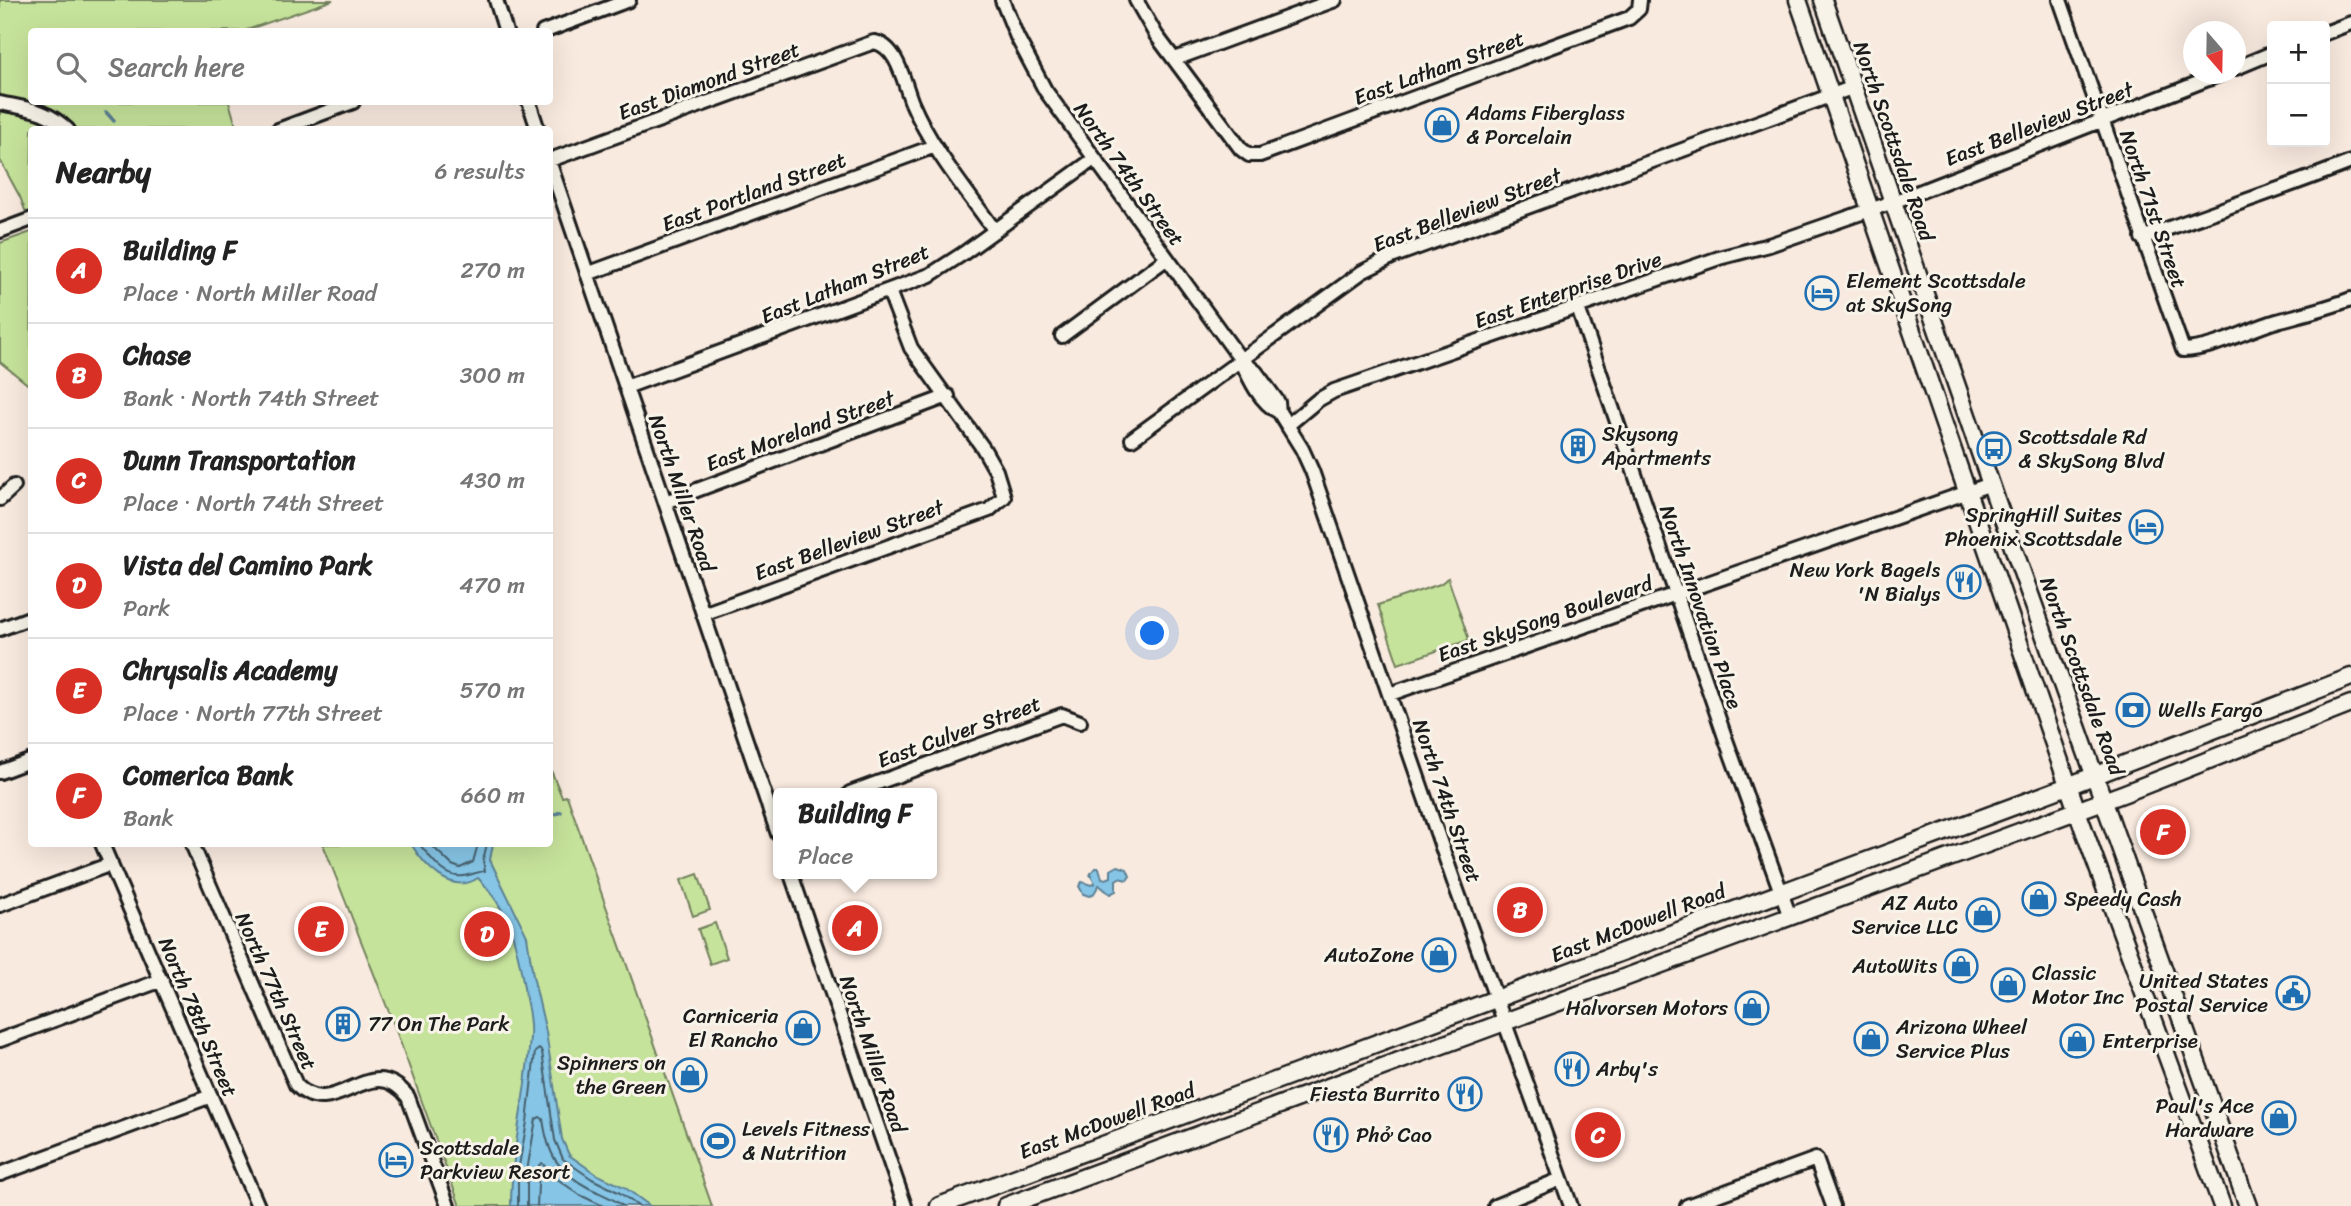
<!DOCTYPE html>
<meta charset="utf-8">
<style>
body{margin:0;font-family:Sriracha,sans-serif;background:#f6f6f6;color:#222}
.controls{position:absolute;right:21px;top:21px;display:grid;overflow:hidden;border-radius:7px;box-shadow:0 7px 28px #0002}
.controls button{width:63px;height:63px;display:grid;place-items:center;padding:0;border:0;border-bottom:2px solid #e0e0e0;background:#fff;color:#222;font:35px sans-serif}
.compass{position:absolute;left:2183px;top:21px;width:63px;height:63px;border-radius:50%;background:#fff;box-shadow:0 7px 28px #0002;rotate:160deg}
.you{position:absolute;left:1153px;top:634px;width:24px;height:24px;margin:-18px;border:5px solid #fff;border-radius:50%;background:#1a73e8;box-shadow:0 0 0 10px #1a73e833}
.badge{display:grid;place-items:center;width:46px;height:46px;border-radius:50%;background:#d93025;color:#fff;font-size:23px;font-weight:700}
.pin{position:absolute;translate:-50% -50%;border:4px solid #fff;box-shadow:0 2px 7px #0006}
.popup{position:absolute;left:773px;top:788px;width:164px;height:91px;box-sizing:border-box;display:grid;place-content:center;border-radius:7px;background:#fff;filter:drop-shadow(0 2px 5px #0005);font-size:23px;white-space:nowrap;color:#767676}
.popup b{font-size:26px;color:#222}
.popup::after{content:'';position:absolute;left:50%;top:100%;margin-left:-14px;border:14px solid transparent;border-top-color:#fff}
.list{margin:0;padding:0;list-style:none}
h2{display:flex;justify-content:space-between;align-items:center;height:91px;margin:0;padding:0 28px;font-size:30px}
h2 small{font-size:23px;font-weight:400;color:#767676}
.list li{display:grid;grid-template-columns:46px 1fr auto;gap:21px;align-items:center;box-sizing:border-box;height:105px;padding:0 28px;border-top:2px solid #e0e0e0}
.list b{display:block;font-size:26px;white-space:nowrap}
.list p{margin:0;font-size:23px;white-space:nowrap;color:#767676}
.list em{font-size:23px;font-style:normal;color:#767676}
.icon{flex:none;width:38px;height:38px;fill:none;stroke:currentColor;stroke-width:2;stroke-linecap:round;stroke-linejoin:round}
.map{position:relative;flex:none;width:2351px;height:1206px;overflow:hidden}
.search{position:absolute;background:#fff;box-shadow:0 7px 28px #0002;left:28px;top:28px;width:525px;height:77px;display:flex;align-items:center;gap:18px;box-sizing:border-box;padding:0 24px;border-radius:7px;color:#767676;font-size:26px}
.panel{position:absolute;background:#fff;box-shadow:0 7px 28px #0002;left:28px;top:126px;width:525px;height:721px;border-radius:7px}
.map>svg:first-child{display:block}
.green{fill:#c6e39b;stroke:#71805c;stroke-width:2}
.water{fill:#86c5e6;stroke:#5c8195;stroke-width:2}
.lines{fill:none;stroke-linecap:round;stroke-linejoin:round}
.shore{stroke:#46606d;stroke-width:2}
.stream{stroke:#5c8195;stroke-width:3.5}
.minor-casing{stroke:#1c1c1c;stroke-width:18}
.major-casing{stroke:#1c1c1c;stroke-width:21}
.minor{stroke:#f7f3e8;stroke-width:12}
.major{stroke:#f7f3e8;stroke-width:16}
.labels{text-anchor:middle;stroke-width:6;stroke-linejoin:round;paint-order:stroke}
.street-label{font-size:21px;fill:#1c1c1c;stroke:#f7f3e8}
.poi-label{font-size:21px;fill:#1c1c1c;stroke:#f7f3e8;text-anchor:start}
</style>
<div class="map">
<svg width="2351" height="1206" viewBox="0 0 2351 1206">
<rect width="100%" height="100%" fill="#f9eadf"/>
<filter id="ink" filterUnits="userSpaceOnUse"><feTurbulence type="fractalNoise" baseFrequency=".0143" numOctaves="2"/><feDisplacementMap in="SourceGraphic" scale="14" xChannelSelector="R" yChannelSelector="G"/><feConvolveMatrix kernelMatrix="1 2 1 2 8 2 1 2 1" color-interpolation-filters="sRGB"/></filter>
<g filter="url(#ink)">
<path class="green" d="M0 0H333L244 31 32 32V102H229L237 129 32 130 31 226 20 197 0 160Z
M31 232H32L31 387 0 362V243Z
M1448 578 1469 640 1398 664 1378 605 1440 584Z
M550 768 562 797 567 796 712 1206H460L394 1025 323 844H550Z
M698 874 710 910 693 916 681 880Z
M715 923 727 958 710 964 698 929Z"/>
<path class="water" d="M411 844H493L490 860 527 936 533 976 546 1032 562 1139 569 1155 596 1174 624 1187 650 1206H511C511 1149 527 1093 530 1036 531 1023 528 1007 525 994 518 949 511 911 478 878 451 896 424 865 411 844Z
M1118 866 1127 869 1130 876 1127 880 1119 878 1116 880V891L1110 894 1099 885 1093 895 1089 896 1083 894 1079 886 1082 882 1091 885 1095 883 1090 874 1095 868H1099L1102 878 1106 879 1111 877V870Z"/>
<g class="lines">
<path class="shore" d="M419 844C430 856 444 879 463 876 471 875 477 872 485 871L483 860 487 844
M430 844 452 865 460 868 473 862 478 844
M518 1206V1171L527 1122 535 1052 539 1049 542 1052 555 1140 563 1159 592 1179 620 1193 638 1206
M527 1206V1171L536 1119 540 1117 543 1119C548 1155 557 1171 589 1188 601 1194 613 1198 623 1206
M537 1206 539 1165 542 1163 553 1176 580 1195 603 1206"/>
<path class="stream" d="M106 112 114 121
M550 816 561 812"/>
<defs>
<path id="minor" d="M496 0 506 32
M1002 0 1017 37 1045 90 1241 360C1249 378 1260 403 1279 412
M1136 0 1156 35 1241 149 1249 155H1260L1629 18 1639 9 1640 0
M2060 0 2183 350C2215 349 2246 330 2277 321 2303 314 2325 309 2351 299
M543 32 629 0
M2325 33 2351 23
M1175 59 1335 0
M2236 68 2272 53
M529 102 538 130
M0 103C28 109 46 109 68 130
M278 130 353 102
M550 160 874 42C898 46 904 84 912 103 932 150 966 190 995 231
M550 164 778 834
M0 231 32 219
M2142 238C2212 212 2282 189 2351 162
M587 274 935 146
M1578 308 1726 740 1790 917
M1062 336 1166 259
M1241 360 1256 372 1278 402 1279 412 1302 449 1312 471 1454 882 1571 1206
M626 387 930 275 964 253 1094 159
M1288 425 1318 400 1334 391 1719 258 1769 245 1893 202 2221 74
M1132 439 1362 272 1394 256 1854 87
M0 499 14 486
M665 502 948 396
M703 614 989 510 1004 497 996 471 983 448 911 348 889 291
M0 629 32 617
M1390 694 1991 484
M0 772 32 760
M850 793 1062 715 1080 722
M102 844 258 1206
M192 844 296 1085C335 1125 370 1048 408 1097L448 1206
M791 874 905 1206
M0 905 111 864
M0 1040 162 980
M0 1174 211 1096
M1495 1206 1561 1179
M1687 1206 1816 1159 1833 1206"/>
<path id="major" d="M1798 0 2077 811 2222 1206
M1823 0 1997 502 2248 1206
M939 1206 2052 792 2351 677
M1006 1206 2125 793 2351 704"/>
</defs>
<use href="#minor" class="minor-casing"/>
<use href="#major" class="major-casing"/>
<use href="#minor" class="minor"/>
<use href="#major" class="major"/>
</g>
</g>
<defs>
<symbol id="shop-ring" viewBox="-11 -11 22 22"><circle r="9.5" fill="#f7f3e8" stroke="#1f6fb2" stroke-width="1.5"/><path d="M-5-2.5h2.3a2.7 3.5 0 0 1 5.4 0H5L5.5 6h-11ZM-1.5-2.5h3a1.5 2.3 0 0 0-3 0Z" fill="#1f6fb2"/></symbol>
<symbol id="hotel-ring" viewBox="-11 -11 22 22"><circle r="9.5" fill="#f7f3e8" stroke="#1f6fb2" stroke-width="1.5"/><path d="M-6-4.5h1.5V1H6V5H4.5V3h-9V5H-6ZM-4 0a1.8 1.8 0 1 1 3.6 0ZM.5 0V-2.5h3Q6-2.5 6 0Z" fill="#1f6fb2"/></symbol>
<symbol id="building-ring" viewBox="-11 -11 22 22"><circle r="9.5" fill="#f7f3e8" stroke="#1f6fb2" stroke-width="1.5"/><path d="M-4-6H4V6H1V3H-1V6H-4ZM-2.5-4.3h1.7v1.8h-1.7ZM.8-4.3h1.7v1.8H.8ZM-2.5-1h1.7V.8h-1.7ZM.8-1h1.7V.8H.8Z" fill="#1f6fb2"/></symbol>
<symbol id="bus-ring" viewBox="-11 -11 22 22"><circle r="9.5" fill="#f7f3e8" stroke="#1f6fb2" stroke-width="1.5"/><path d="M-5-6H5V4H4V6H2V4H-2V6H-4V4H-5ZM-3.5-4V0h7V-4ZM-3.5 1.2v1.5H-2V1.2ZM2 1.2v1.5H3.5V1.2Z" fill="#1f6fb2"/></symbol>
<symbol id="restaurant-ring" viewBox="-11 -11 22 22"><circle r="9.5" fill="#f7f3e8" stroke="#1f6fb2" stroke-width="1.5"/><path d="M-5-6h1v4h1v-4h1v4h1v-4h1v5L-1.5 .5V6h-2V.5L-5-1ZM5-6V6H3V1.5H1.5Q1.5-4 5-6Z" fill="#1f6fb2"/></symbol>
<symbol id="bank-ring" viewBox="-11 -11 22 22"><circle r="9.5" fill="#f7f3e8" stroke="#1f6fb2" stroke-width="1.5"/><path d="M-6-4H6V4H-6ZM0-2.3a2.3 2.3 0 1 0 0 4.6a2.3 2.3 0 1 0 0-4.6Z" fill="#1f6fb2"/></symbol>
<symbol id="civic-ring" viewBox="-11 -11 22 22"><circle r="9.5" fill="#f7f3e8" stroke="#1f6fb2" stroke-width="1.5"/><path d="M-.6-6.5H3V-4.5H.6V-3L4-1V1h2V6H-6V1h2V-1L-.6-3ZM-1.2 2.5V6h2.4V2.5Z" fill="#1f6fb2"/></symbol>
<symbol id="stadium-ring" viewBox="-11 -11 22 22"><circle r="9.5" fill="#f7f3e8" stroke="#1f6fb2" stroke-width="1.5"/><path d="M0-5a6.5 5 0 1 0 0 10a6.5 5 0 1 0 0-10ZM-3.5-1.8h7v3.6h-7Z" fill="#1f6fb2"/></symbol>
</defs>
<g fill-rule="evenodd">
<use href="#shop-ring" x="1423" y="106" width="38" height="38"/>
<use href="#hotel-ring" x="1803" y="274" width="38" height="38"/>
<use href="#building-ring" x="1559" y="427" width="38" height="38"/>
<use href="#bus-ring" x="1975" y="430" width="38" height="38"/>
<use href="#hotel-ring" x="2127" y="508" width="38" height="38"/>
<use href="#restaurant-ring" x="1945" y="563" width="38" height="38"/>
<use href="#bank-ring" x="2114" y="691" width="38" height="38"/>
<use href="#shop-ring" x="2020" y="880" width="38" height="38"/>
<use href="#shop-ring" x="1964" y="896" width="38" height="38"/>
<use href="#shop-ring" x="1420" y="936" width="38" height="38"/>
<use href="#shop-ring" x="1942" y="947" width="38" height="38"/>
<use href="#shop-ring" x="1989" y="966" width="38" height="38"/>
<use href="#civic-ring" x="2274" y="974" width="38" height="38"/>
<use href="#shop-ring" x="1733" y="989" width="38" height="38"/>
<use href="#building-ring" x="324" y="1005" width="38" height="38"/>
<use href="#shop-ring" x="784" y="1009" width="38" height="38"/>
<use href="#shop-ring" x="1852" y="1020" width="38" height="38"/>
<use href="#shop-ring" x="2058" y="1022" width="38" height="38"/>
<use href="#restaurant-ring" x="1553" y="1050" width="38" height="38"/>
<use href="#shop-ring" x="671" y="1056" width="38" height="38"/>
<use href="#restaurant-ring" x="1446" y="1075" width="38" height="38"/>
<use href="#shop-ring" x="2260" y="1099" width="38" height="38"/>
<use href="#restaurant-ring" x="1312" y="1116" width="38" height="38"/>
<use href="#stadium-ring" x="699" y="1122" width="38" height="38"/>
<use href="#hotel-ring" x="377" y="1141" width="38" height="38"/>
</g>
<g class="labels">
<g class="street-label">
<text transform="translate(1439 68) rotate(-20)" y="7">East Latham Street</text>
<text transform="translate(709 81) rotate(-20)" y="7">East Diamond Street</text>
<text transform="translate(2039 124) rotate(-21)" y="7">East Belleview Street</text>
<text transform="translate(1894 141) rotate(71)" y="7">North Scottsdale Road</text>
<text transform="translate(1129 174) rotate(54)" y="7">North 74th Street</text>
<text transform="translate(754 192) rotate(-20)" y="7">East Portland Street</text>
<text transform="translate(2153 209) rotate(71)" y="7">North 71st Street</text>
<text transform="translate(1467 210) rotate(-21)" y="7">East Belleview Street</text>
<text transform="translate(845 284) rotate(-22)" y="7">East Latham Street</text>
<text transform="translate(1568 290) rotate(-19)" y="7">East Enterprise Drive</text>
<text transform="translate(800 431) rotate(-20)" y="7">East Moreland Street</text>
<text transform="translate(682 493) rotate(71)" y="7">North Miller Road</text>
<text transform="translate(849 540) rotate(-20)" y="7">East Belleview Street</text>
<text transform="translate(1701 607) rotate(71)" y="7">North Innovation Place</text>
<text transform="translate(1545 619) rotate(-19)" y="7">East SkySong Boulevard</text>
<text transform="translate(2082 676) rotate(70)" y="7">North Scottsdale Road</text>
<text transform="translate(959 732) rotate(-20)" y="7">East Culver Street</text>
<text transform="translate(1447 801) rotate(71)" y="7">North 74th Street</text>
<text transform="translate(1638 923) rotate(-21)" y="7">East McDowell Road</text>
<text transform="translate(276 991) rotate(66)" y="7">North 77th Street</text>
<text transform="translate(198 1017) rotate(67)" y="7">North 78th Street</text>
<text transform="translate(873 1054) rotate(71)" y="7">North Miller Road</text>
<text transform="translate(1107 1121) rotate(-20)" y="7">East McDowell Road</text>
</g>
<g class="poi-label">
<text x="1466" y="120">Adams Fiberglass<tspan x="1466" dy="24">&amp; Porcelain</tspan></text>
<text x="1846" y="288">Element Scottsdale<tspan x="1846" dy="24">at SkySong</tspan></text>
<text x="1602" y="441">Skysong<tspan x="1602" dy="24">Apartments</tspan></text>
<text x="2018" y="444">Scottsdale Rd<tspan x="2018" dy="24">&amp; SkySong Blvd</tspan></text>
<text x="2122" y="522" text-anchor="end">SpringHill Suites<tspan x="2122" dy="24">Phoenix Scottsdale</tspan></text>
<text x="1940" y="577" text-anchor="end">New York Bagels<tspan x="1940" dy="24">'N Bialys</tspan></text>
<text x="2158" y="717">Wells Fargo</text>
<text x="2064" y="906">Speedy Cash</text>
<text x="1958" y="910" text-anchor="end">AZ Auto<tspan x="1958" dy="24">Service LLC</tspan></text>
<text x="1414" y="962" text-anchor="end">AutoZone</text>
<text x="1937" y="973" text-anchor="end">AutoWits</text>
<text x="2032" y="980">Classic<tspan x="2032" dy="24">Motor Inc</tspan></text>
<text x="2268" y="988" text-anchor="end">United States<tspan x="2268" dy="24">Postal Service</tspan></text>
<text x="1728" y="1015" text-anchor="end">Halvorsen Motors</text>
<text x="778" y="1023" text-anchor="end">Carniceria<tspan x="778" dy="24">El Rancho</tspan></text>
<text x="368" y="1031">77 On The Park</text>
<text x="1896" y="1034">Arizona Wheel<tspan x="1896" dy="24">Service Plus</tspan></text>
<text x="2102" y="1048">Enterprise</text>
<text x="666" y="1070" text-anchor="end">Spinners on<tspan x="666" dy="24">the Green</tspan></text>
<text x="1596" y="1076">Arby's</text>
<text x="1440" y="1101" text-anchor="end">Fiesta Burrito</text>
<text x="2254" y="1113" text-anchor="end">Paul's Ace<tspan x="2254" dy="24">Hardware</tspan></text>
<text x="742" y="1136">Levels Fitness<tspan x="742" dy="24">&amp; Nutrition</tspan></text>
<text x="1356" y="1142">Phở Cao</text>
<text x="420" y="1155">Scottsdale<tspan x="420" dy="24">Parkview Resort</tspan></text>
</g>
</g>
</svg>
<div class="controls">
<button>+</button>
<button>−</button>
</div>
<svg class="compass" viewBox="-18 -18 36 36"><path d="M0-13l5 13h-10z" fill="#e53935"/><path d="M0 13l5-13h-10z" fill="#767676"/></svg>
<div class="you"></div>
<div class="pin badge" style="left:855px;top:928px">A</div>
<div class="popup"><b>Building F</b>Place</div>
<div class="pin badge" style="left:1520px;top:910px">B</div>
<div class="pin badge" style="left:1598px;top:1135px">C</div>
<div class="pin badge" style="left:487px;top:934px">D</div>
<div class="pin badge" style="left:321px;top:929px">E</div>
<div class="pin badge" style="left:2163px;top:832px">F</div>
<div class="search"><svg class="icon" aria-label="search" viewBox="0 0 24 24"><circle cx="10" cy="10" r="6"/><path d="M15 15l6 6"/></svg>Search here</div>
<section class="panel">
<h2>Nearby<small>6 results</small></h2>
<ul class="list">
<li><span class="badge">A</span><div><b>Building F</b><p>Place · North Miller Road</p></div><em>270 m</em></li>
<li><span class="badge">B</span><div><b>Chase</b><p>Bank · North 74th Street</p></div><em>300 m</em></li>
<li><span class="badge">C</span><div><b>Dunn Transportation</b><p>Place · North 74th Street</p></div><em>430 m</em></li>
<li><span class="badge">D</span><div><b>Vista del Camino Park</b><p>Park</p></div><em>470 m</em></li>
<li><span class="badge">E</span><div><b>Chrysalis Academy</b><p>Place · North 77th Street</p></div><em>570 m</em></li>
<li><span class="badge">F</span><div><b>Comerica Bank</b><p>Bank</p></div><em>660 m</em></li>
</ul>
</section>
</div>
